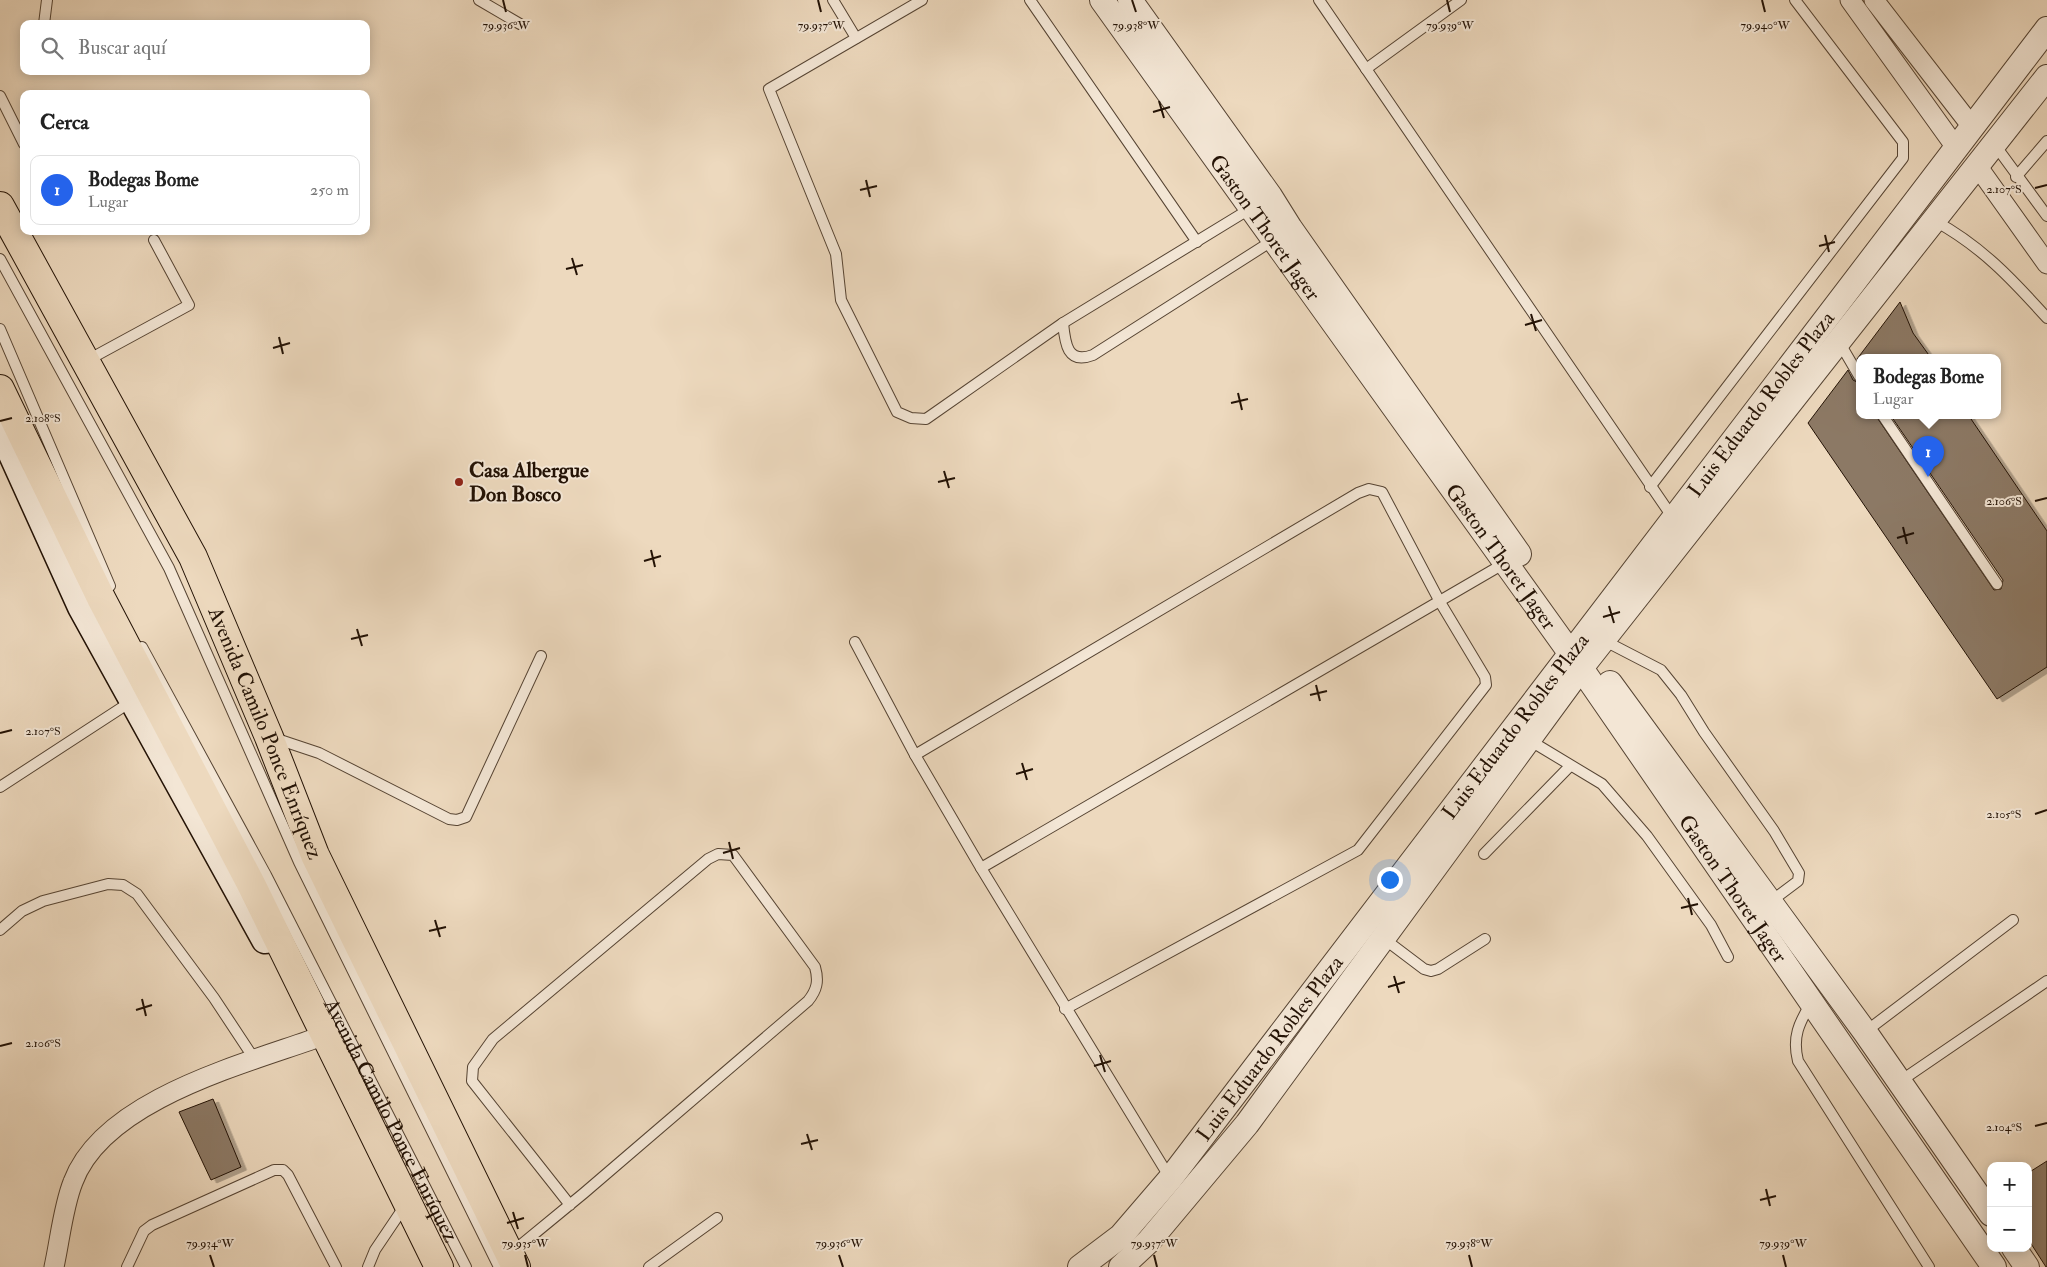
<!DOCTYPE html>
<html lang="es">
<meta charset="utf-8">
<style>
body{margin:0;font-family:"IM FELL Double Pica",serif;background:#f2f2f2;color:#222}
.controls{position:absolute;right:15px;bottom:15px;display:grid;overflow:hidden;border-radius:10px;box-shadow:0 2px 12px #0003}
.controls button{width:45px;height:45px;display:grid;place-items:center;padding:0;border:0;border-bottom:1px solid #e0e0e0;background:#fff;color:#222;font:25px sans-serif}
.you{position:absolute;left:1389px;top:879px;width:18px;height:18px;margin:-12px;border:4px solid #fff;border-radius:50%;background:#1a73e8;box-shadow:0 0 0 8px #1a73e833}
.badge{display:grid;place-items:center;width:32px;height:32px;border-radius:50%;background:#2563eb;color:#fff;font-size:16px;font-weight:700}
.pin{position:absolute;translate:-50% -41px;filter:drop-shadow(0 1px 2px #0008)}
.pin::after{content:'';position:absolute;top:26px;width:18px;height:15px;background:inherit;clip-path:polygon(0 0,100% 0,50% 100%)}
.popup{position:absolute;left:1856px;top:354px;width:145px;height:65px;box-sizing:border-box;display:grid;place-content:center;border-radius:10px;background:#fff;filter:drop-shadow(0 1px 4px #0005);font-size:16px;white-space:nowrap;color:#767676}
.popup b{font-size:19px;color:#222}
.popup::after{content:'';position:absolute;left:50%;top:100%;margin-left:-10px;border:10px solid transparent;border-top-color:#fff}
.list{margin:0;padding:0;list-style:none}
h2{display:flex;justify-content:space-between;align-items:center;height:65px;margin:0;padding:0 20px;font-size:21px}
h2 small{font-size:16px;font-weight:400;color:#767676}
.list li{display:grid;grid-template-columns:32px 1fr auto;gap:15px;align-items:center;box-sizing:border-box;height:70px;margin:0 10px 10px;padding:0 10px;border:1px solid #e0e0e0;border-radius:10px}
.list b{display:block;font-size:19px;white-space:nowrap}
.list p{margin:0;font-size:16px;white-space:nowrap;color:#767676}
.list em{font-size:16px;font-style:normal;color:#767676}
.icon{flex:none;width:28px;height:28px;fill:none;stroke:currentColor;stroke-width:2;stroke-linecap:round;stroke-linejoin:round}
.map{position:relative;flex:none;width:2047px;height:1267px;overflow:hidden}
.search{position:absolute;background:#fff;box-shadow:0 2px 12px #0003;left:20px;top:20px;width:350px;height:55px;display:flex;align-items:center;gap:12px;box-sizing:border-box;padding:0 18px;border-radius:10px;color:#767676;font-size:19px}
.panel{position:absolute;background:#fff;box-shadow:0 2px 12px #0003;left:20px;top:90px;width:350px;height:145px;border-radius:10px}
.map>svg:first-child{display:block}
.building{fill:#8c7965;stroke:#231205;filter:url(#shadow)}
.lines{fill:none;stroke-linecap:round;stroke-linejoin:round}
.service-casing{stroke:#564433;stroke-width:12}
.minor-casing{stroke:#564433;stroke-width:21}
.tertiary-casing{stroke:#564433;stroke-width:26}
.secondary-casing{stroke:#231205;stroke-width:29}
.primary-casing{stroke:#231205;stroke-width:30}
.service{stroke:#f3e6d5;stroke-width:10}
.minor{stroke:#f3e6d5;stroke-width:19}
.tertiary{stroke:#f3e6d5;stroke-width:24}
.secondary{stroke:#f3e6d5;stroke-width:26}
.primary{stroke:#edd9be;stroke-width:28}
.ticks{fill:none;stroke:#231205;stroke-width:2}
.poi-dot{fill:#8f2418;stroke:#f3e6d5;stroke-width:2}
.labels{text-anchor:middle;stroke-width:4;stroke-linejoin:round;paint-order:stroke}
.street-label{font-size:21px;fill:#231205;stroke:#f3e6d5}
.poi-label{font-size:21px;font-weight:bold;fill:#231205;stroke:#f3e6d5;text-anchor:start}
.ticks-label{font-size:12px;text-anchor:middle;fill:#231205;stroke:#f3e6d5;stroke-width:4;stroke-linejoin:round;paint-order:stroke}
</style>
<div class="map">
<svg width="2047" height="1267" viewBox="0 0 2047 1267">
<defs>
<filter id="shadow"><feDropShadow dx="5.5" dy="3" stdDeviation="0" flood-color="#0004"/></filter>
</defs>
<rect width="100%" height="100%" fill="#edd9be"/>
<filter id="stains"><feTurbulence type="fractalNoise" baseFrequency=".004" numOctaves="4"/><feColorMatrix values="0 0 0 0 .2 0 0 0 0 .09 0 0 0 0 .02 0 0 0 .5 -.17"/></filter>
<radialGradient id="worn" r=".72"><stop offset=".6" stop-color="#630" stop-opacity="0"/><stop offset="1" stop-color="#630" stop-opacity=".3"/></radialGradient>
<path class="building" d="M1900 302 1913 333 1931 358H1859V363L1857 359Z
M1848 370 1853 380 1859 383V416H1876L1994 590 2001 589 2003 580 1891 416H1969L2047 531V667L1997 699 1808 423Z
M213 1099 241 1167 211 1180 179 1112Z
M2047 1161V1267H2046L2028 1239V1173Z"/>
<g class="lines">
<defs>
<g id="service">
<path d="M479 0 520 24"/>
<path d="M833 0 856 38"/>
<path d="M922 0 769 89 836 254 841 300 897 412 911 418 926 419 1063 323 1253 207"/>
<path d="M1030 0 1197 242"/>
<path d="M1319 0 1673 518"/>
<path d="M44 24 47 0"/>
<path d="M1366 69 1461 0"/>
<path d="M0 96 24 144"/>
<path d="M1995 145 2047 216"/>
<path d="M2016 177 2047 141"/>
<path d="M1935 221C1981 246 2012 279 2047 318"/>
<path d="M0 259 169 568 299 862 499 1267"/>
<path d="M1063 323C1065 343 1067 365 1093 355L1275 239"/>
<path d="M0 329 110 586"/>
<path d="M1838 340 1859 376"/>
<path d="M86 361 189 305 154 240"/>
<path d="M1883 416 1997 584"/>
<path d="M1650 487 1903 158V142L1795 0"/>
<path d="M1603 640 1661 670 1681 695 1704 732 1774 831 1799 873 1798 881 1770 902"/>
<path d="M855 642 915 755 981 868 1170 1178"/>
<path id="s1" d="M142 647 266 875 466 1267"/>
<path d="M274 738 319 753 449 819 457 820 466 817 541 656"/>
<path d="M1529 740 1602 784 1647 836 1711 925 1728 957"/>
<path d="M915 755 1358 493 1369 489 1382 492 1440 602 1485 677 1486 685 1358 850 1065 1009"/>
<path d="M0 787 132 701"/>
<path d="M1484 854 1570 766"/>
<path d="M981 868 1505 563"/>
<path d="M0 930 22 911 43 901 108 884 123 885 137 894 214 998 255 1060"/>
<path d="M1383 938 1424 969 1431 971 1438 969 1485 939"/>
<path d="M1811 1003C1799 1023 1792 1037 1798 1061L1929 1267"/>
<path d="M1865 1032 2013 920"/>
<path d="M1899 1082 2047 981"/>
<path d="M511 1253 584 1193 808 1001C817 990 819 981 815 967L733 855 718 854 708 859 493 1039 473 1067 472 1081 570 1205"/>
<path d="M127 1267 144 1231 152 1225 274 1170H283L288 1175 336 1267"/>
<path d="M368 1267 375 1250 406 1204"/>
<path d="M649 1267 717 1218"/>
</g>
<path id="minor" d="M1850 0 1957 149
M1874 0 1973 128
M1978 167 2047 264
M54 1267C60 1240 63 1207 73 1182 104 1098 249 1063 325 1035"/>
<g id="tertiary">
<path id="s2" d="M1102 0 1581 668 1994 1267"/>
<path d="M1130 0 1270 196 1290 228 1519 554"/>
<path d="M1610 683 1865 1032 1991 1214"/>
<path d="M2014 1248 2027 1267"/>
<path id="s3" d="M1080 1267 1121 1236 1170 1179 2047 29"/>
<path d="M1121 1267 1149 1241 1247 1124 1581 668 2047 77"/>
</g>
<path id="secondary" d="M0 428 81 607 265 940"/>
<g id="primary">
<path id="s4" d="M0 206 193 557 269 737 315 855 516 1267"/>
<path d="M0 389 101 598 251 884 439 1267"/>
</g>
</defs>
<use href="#service" class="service-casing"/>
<use href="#minor" class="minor-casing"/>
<use href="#tertiary" class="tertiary-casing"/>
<use href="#secondary" class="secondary-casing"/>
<use href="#primary" class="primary-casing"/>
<use href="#service" class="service"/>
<use href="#minor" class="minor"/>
<use href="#tertiary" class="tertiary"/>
<use href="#secondary" class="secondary"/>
<use href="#primary" class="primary"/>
</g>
<path class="ticks" d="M503 0 506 12M818 0 821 12M1132 0 1136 12M1447 0 1450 12M1762 0 1765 12M1159 101 1164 118M1153 112 1170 107M866 180 870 197M2035 188 2047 185M860 190 877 186M1825 235 1829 252M1819 246 1835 242M572 258 577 275M566 269 583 265M1531 314 1536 331M1525 325 1542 320M279 337 283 354M273 348 290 343M1238 393 1242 410M1231 403 1248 399M0 421 12 418M944 471 949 488M938 482 955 478M2035 501 2047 498M1903 527 1907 544M1897 538 1914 533M651 550 655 567M644 561 661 556M1609 606 1614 623M1603 617 1620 612M357 629 362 646M351 639 368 635M1316 685 1320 701M1310 695 1327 691M0 733 12 730M1022 763 1027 780M1016 774 1033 769M2035 814 2047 810M729 842 733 859M723 853 740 848M1688 898 1692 915M1681 908 1698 904M435 920 440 937M429 931 446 927M1394 976 1399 993M1388 987 1405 982M142 999 146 1016M136 1010 152 1005M0 1046 12 1043M1100 1055 1105 1072M1094 1066 1111 1061M2035 1126 2047 1123M807 1134 812 1150M801 1144 818 1140M1766 1189 1770 1206M1760 1200 1776 1196M513 1212 518 1229M507 1223 524 1218M210 1255 214 1267M525 1255 528 1267M839 1255 843 1267M1154 1255 1157 1267M1469 1255 1472 1267M1783 1255 1786 1267"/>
<circle class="poi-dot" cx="459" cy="482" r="5"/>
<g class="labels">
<g class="street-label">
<text dy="7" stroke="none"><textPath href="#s2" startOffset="280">Gaston Thoret Jager</textPath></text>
<text dy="7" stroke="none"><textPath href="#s3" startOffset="1101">Luis Eduardo Robles Plaza</textPath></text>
<text dy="7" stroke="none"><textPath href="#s2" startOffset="685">Gaston Thoret Jager</textPath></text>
<text dy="7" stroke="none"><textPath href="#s3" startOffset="696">Luis Eduardo Robles Plaza</textPath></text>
<text dy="7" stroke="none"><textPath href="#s4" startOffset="591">Avenida Camilo Ponce Enríquez</textPath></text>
<text dy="7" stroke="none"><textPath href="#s2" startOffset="1090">Gaston Thoret Jager</textPath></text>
<text dy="7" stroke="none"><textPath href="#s3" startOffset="291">Luis Eduardo Robles Plaza</textPath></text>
<text dy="7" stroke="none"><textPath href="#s1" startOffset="535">Avenida Camilo Ponce Enríquez</textPath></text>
</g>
<g class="poi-label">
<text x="469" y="477">Casa Albergue<tspan x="469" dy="24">Don Bosco</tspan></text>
</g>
</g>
<g class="ticks-label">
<text x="506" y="29">79.936°W</text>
<text x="821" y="29">79.937°W</text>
<text x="1136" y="29">79.938°W</text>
<text x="1450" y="29">79.939°W</text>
<text x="1765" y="29">79.940°W</text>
<text x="2004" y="193">2.107°S</text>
<text x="43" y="422">2.108°S</text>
<text x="2004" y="505">2.106°S</text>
<text x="43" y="735">2.107°S</text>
<text x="2004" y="818">2.105°S</text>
<text x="43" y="1047">2.106°S</text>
<text x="2004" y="1131">2.104°S</text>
<text x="210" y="1247">79.934°W</text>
<text x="525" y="1247">79.935°W</text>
<text x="839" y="1247">79.936°W</text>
<text x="1154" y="1247">79.937°W</text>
<text x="1469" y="1247">79.938°W</text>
<text x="1783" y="1247">79.939°W</text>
</g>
<rect width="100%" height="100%" filter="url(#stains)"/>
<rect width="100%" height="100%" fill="url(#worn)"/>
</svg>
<div class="controls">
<button>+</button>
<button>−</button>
</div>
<div class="you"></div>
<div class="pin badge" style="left:1928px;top:477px">1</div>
<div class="popup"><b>Bodegas Bome</b>Lugar</div>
<div class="search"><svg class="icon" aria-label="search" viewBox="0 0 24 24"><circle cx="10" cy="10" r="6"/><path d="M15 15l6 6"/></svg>Buscar aquí</div>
<section class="panel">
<h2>Cerca<small></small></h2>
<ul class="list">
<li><span class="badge">1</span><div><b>Bodegas Bome</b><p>Lugar</p></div><em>250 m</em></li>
</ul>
</section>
</div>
